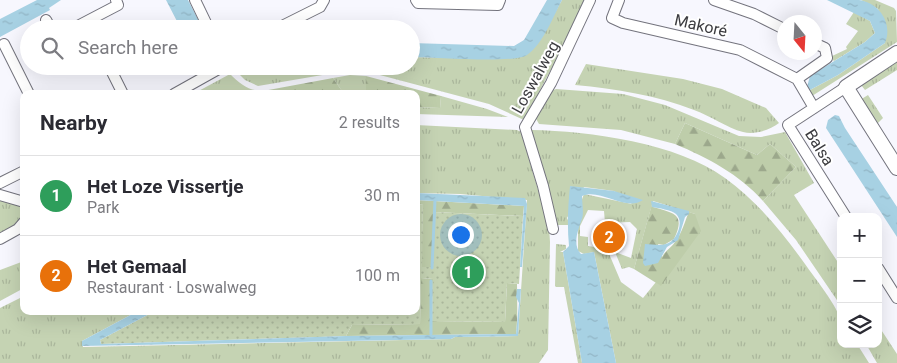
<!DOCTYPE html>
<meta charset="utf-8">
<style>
body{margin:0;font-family:Roboto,sans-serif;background:#f2f2f3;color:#2b2b33}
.controls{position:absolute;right:15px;bottom:15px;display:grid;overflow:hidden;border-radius:10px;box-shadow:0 5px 20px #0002}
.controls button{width:45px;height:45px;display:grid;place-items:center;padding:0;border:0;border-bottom:1px solid #e1e1e2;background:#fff;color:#2b2b33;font:25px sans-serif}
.compass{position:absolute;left:777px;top:15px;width:45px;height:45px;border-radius:50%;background:#fff;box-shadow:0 5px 20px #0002;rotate:162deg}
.you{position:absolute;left:460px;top:234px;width:18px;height:18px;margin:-12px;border:4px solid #fff;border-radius:50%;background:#1a73e8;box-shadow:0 0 0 8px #1a73e833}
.badge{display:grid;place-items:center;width:32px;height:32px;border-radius:50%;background:#7b68e3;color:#fff;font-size:16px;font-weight:700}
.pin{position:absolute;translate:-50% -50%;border:2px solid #fff;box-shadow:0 1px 5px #0006}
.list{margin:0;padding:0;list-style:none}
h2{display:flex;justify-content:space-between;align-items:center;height:65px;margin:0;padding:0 20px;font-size:21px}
h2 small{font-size:16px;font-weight:400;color:#7c7c81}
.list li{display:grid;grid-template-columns:32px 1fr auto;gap:15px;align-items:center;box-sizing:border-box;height:80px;padding:0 20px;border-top:1px solid #e1e1e2}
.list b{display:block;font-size:19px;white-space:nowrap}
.list p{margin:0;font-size:16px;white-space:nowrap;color:#7c7c81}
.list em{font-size:16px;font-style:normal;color:#7c7c81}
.icon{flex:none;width:28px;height:28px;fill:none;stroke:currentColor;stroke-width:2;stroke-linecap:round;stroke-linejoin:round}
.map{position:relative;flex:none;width:897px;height:363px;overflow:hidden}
.search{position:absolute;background:#fff;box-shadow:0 5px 20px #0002;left:20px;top:20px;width:400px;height:55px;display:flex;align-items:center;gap:12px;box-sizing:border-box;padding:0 18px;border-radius:28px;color:#7c7c81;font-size:19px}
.panel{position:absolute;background:#fff;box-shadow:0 5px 20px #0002;left:20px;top:90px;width:400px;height:225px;border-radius:10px}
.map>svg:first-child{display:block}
.grass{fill:url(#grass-tufts);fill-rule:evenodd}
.forest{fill:url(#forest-firs)}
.park{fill:url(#park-dots)}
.water{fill:url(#water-ripples)}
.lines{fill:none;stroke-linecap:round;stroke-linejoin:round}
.stream{stroke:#a7d1e3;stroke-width:3}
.street-casing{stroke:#73737d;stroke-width:12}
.secondary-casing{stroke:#73737d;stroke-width:16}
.street{stroke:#fff;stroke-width:10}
.secondary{stroke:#fff;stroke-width:14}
.labels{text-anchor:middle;stroke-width:4;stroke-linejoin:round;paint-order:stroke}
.street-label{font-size:16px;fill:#3c3c40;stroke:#fff}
</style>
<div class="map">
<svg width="897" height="363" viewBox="0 0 897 363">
<defs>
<pattern id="grass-tufts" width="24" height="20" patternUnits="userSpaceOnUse" patternTransform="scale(1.25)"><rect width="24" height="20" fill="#c5d3b3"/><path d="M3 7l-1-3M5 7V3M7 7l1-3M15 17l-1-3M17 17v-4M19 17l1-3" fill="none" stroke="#aab69b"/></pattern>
<pattern id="forest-firs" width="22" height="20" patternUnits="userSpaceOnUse" patternTransform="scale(1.25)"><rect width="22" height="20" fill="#becdaa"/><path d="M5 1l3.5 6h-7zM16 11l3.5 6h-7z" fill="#9ca88c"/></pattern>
<pattern id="park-dots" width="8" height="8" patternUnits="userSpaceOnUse" patternTransform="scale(1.25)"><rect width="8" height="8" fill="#c5d3b3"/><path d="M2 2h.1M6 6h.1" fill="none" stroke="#aab69b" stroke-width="1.8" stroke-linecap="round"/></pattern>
<pattern id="water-ripples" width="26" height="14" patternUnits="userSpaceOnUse" patternTransform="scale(1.25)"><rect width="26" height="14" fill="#a7d1e3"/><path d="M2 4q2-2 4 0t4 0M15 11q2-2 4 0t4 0" fill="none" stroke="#91b4c4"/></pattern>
</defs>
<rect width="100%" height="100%" fill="#f7f7fe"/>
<path class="grass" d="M562 0H588L524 120 489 104 361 70 346 71 258 86 245 80 237 72 248 66H257L260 75 304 66H411V57L501 59 539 41Z
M861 0H875L894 8 896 11 897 42 812 96 808 91 838 75 885 43 878 9Z
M854 12 870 21 875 33 865 42 834 61 830 57 847 49 846 47 858 31 846 24Z
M897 60V70L865 90 861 85Z
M586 64 683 79 722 89 766 108 779 123C770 130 755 135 743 132 727 128 711 116 694 110 655 95 617 89 575 85Z
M230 74C240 84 249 91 263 91L262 94H193Z
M350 75 366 76V94H344L333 78Z
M556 89 623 94 665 105 739 136 761 137 785 132 814 183 794 195 841 267V306L796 240 763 201 796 167 770 144 757 155 685 123 675 144 621 130 539 124 535 117 551 91Z
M868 95 883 118 875 126 860 100Z
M441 96 487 109 508 117 416 114V107L440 108Z
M416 125 517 130 521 132 549 227 550 242 548 350 539 363H0V308L24 296V311H138L82 341 83 347 451 339 455 337 518 336 527 200 460 194 416 193Z
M532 130C589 131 678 143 725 178 757 201 782 232 805 264 814 277 835 303 840 318 843 325 841 337 841 344H857L869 363H616L594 252 584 254 578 251V226L582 218 581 202 584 194 632 204 614 191 584 187 567 218 570 225H557L530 132ZM653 201 695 214 660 285 656 282 643 298 621 282 607 249 588 246V237L580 236V226L588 210 604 211 605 223 630 222 637 229 631 258 615 252 622 269 629 267 634 269Z
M0 197 24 205C24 220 14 227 0 233Z
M556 244 566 245V249L560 252H563L582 363H578L564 287H556L555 286Z
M24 261V288L0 301V270Z
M878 325 897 354V363H877L866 344H878Z"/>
<path class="forest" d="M366 76 441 96 440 108 416 107V94H366Z
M333 78 344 94H262L263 91Z
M685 123 757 155 770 144 796 167 763 201C739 174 708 158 675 144Z
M416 200 524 206 523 216 434 212 433 267H421L423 204 416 205Z
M652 204 653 207C674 213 686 214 674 239L664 245 658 244 662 257C666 250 671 248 675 242 682 234 685 220 689 212L695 214 701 231 661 286 634 269Z
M421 278 433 279 432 321 505 322 507 283 517 284C517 301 518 317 516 334L346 336 352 325 420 324Z"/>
<path class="park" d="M423 204 422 267H433L434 212 523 216 519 284 507 283 505 322 432 321 433 279 421 278 420 324 352 325 346 336 320 337 101 344 100 340 155 311H416V205Z"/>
<path class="water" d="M37 0H61L49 8 50 10 0 37V19Z
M166 0H188L203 29H181Z
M547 0H562C553 17 543 44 527 55 515 64 431 57 411 57V43L514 46 524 40Z
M827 0C838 0 849 0 859 0 880 3 893 24 885 43L838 75 808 91 807 87 810 76 865 42 875 33 870 21Z
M257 66H304L259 75Z
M835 115 839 116 845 128 897 207V237L826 128 828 120Z
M570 186 614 191 643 200C625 212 601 188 582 196 582 202 584 213 582 219 578 230 572 245 581 254L594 252 616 363H582L563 252 569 246C567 226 568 206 570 186Z
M416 193 525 198 527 204 522 267H520L524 206 416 200Z
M651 201 689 211V214L685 217 678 240 667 247 658 263 645 266 643 263 645 244C652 244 660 246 666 244 676 242 685 222 676 214 671 210 659 208 652 207Z
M517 289H521L518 336 455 337 451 339 82 346V341L138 311H155L100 340 101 344 346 336 516 334 519 303 516 297Z"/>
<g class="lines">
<path class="stream" d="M432 268 435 200
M431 334V281"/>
<defs>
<path id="street" d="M195 0 209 29
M416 0 418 3 498 5 500 0
M619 0 612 18 623 23 740 50 797 79 814 108
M714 0 754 14 784 29
M46 20 51 29
M72 29 118 5 116 0
M276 29 320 7 324 0
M4 44 29 94
M109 66 123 94
M797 79 827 58 825 48 814 43
M846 87 788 125 846 217
M174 94 224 66
M0 183 24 171
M0 195 24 202
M553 229 543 186 525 127 551 83 590 0
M0 239 18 229 24 222
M878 268 897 298"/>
<path id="secondary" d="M897 53 846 87 897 168"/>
</defs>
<use href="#street" class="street-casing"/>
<use href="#secondary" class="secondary-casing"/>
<use href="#street" class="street"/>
<use href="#secondary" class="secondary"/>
</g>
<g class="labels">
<g class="street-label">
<text transform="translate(701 25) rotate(13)" y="6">Makoré</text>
<text transform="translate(535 77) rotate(-61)" y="6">Loswalweg</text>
<text transform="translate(820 147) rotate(58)" y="6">Balsa</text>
</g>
</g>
</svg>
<div class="controls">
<button>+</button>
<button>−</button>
<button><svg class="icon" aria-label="layers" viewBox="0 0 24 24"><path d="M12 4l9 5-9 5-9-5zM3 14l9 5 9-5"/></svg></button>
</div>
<svg class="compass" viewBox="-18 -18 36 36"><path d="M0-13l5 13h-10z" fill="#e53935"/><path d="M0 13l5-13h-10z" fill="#7c7c81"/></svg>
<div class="you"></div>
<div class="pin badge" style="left:468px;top:272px;background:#2e9e5b">1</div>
<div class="pin badge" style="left:609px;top:237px;background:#e8710a">2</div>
<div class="search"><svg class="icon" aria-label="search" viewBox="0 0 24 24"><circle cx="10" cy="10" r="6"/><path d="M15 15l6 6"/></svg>Search here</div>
<section class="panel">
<h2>Nearby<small>2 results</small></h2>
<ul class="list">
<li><span class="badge" style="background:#2e9e5b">1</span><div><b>Het Loze Vissertje</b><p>Park</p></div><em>30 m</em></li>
<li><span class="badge" style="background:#e8710a">2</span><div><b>Het Gemaal</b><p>Restaurant · Loswalweg</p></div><em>100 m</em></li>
</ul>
</section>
</div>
